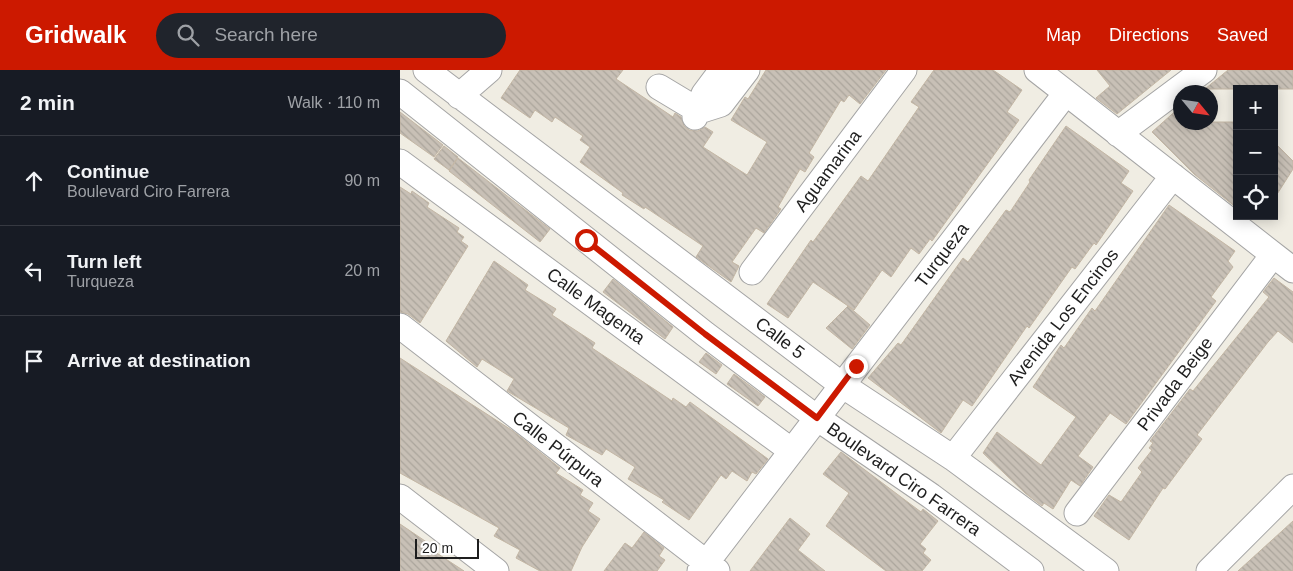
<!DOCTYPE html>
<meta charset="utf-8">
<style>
body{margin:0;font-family:Helvetica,sans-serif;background:#20242c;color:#f1f3f6}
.controls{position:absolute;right:15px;top:15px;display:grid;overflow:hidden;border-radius:0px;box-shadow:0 2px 12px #0003}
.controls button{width:45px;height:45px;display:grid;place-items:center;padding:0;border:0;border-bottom:1px solid #363941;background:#171b24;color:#f1f3f6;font:25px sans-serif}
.compass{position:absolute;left:773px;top:15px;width:45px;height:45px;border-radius:50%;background:#171b24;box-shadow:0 2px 12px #0003;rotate:119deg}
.scale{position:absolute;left:15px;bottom:12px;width:64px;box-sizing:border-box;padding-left:5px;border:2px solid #1e1e1e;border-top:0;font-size:14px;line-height:18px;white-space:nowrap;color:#1e1e1e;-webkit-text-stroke:4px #fff;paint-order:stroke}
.stop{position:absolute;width:15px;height:15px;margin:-11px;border:4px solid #cc1900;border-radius:50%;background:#fff}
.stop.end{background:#cc1900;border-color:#fff;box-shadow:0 1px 5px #0008}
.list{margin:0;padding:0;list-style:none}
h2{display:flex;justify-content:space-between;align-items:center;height:65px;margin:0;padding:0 20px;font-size:21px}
h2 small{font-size:16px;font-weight:400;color:#9ea1a6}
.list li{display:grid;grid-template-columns:32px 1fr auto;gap:15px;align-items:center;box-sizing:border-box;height:90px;padding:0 20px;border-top:1px solid #363941}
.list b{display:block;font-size:19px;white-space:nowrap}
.list p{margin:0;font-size:16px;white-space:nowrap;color:#9ea1a6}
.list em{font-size:16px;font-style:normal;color:#9ea1a6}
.icon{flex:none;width:28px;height:28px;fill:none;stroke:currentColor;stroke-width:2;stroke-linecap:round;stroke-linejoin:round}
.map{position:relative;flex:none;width:893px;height:501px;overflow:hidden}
header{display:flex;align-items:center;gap:30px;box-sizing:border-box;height:70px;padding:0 25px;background:#cc1900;color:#fff}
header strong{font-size:24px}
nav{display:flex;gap:28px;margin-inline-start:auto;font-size:18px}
.search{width:350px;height:45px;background:#20242c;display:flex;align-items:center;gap:12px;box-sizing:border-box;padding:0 18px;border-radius:28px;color:#9ea1a6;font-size:19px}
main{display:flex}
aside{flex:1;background:#171b24}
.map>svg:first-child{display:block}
.building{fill:url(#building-back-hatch);stroke:#c3b6a4}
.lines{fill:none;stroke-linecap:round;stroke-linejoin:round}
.minor-casing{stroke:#a5a5a5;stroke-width:27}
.minor{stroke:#fff;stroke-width:25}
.route{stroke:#cc1900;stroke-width:6}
.labels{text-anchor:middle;stroke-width:5;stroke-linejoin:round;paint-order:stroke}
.street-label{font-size:18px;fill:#1e1e1e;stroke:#fff}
</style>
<header>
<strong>Gridwalk</strong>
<div class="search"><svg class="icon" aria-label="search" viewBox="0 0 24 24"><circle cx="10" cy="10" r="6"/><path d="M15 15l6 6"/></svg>Search here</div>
<nav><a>Map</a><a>Directions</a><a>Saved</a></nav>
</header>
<main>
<aside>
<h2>2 min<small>Walk · 110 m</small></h2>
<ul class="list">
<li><svg class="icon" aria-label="ahead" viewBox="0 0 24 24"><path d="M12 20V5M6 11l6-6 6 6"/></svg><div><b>Continue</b><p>Boulevard Ciro Farrera</p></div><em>90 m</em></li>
<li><svg class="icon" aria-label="left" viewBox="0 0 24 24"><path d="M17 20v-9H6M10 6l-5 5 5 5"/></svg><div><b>Turn left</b><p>Turqueza</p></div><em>20 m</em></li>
<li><svg class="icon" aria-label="arrive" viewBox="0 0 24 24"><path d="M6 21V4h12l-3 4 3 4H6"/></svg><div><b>Arrive at destination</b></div></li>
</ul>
</aside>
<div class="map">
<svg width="893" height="501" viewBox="0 0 893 501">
<defs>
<pattern id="building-back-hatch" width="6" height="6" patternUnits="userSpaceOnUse" patternTransform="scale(1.25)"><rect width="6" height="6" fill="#c8c0b6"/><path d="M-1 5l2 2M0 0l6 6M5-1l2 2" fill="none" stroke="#aba59c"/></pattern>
</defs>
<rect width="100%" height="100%" fill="#f0ede3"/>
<path class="building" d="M120 0H223L216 9 273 47 275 43 281 47 284 56 289 60 298 61 305 57 313 62 303 77 347 105 367 72 331 50 345 27 348 29 366 0H486L460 34 449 25 444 32 441 30 409 83 414 87 405 102 400 99 378 137 381 139 364 163 356 158 332 192 339 196 331 212 296 187 303 176 245 137 244 139 222 125 223 123 180 92 190 77 180 70 183 66 155 47 152 52 135 40 130 48 101 28Z
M534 0H593L622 20 607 42 619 50 532 171 530 169 519 184 511 178 491 207 482 200 454 240 413 212 388 248 367 234 411 170 413 172 461 106 468 111 519 37 511 32Z
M697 0H771L717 44 696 28 710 16Z
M828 0H893V19H805Z
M780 37V52H837V138L794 104 752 62Z
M0 42 43 75 34 87 0 63Z
M666 56 729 101 721 113 733 121 696 175 694 173 675 199 672 197 629 258 627 256 572 336 563 330 541 363 468 308 498 273 501 275 563 188 568 192 606 140 610 142 630 112 629 110Z
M874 72 893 91V99L874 129Z
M44 76 58 87 49 100 34 89Z
M58 88 150 159 140 172 49 101Z
M0 117 11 124 12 121 29 133 27 137 59 158 57 162 64 167 61 171 68 176 20 253 8 244 0 242Z
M769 135 835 181 828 191 833 197 811 227 816 231 726 354 710 343 678 386 693 397 680 416 671 410 653 439 644 433 642 436 625 423 583 383 597 362 641 395 676 347 633 317 661 275 664 278 692 238 695 241Z
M94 191 128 215 125 220 156 239 152 245 195 273 192 278 272 331 273 328 286 337 290 332 368 389 356 404 352 402 347 411 332 401 326 409 321 405 289 450 262 432 264 430 228 409 235 397 206 379 202 385 166 365 169 358 107 321 114 309 82 289 77 297 46 271Z
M874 208 893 222V273L878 261 868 272 797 365 802 369 765 419 763 418 729 470 694 446 709 425 721 432 742 402 738 398 752 380 749 378 753 373 750 371 790 319 793 321 869 227 863 222Z
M213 209 273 257 265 269 203 222Z
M448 236 470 255 452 279 426 258Z
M306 283 322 295 316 304 299 292Z
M0 288 113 361 160 398 156 403 183 420 180 425 193 433 188 441 200 449 182 477 171 501H140L116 488 120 480 94 466 99 458 0 403Z
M334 304 365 327 358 336 327 314Z
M441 382 521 442 523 439 538 451 520 474 526 479 523 483 531 490 522 501H486L426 456 449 423 423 404Z
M390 448 410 464 398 480 425 501H350Z
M893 451V501H838Z
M0 454 28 473 26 476 64 501H0Z
M244 462 264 478 259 486 265 490 257 501H204L225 473 232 478Z"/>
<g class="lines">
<defs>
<path id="minor" d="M26 0 442 315 553 388 706 501
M637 0 893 200
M259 17 299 41 321 34 347 0
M0 22 305 264 417 348 531 426 631 501
M59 26 89 0
M295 47 304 24 322 0
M718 64 804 0
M0 92 392 381
M352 202 504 0
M0 256 317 501
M553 388 773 106
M0 427 96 501
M677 443 873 185
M300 501 666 23
M809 501 893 417"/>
</defs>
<use href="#minor" class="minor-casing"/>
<use href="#minor" class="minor"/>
</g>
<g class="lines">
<path class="route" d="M186 170 305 264 417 348 456 296"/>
</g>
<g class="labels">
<g class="street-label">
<text transform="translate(428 101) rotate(-53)" y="6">Aguamarina</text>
<text transform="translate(542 185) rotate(-53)" y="6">Turqueza</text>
<text transform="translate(196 236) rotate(36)" y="6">Calle Magenta</text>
<text transform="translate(663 247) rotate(-52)" y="6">Avenida Los Encinos</text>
<text transform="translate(380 268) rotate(37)" y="6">Calle 5</text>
<text transform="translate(775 314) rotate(-53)" y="6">Privada Beige</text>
<text transform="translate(158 379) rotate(38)" y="6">Calle Púrpura</text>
<text transform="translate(504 409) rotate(35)" y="6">Boulevard Ciro Farrera</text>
</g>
</g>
</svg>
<div class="controls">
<button>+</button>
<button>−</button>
<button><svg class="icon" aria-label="locate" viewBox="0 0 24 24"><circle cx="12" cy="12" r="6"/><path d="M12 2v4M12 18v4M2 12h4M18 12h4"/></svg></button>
</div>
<svg class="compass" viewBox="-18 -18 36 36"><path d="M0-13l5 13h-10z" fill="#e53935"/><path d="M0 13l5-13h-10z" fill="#9ea1a6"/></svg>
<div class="scale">20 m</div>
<div class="stop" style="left:186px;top:170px"></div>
<div class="stop end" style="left:456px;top:296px"></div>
</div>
</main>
